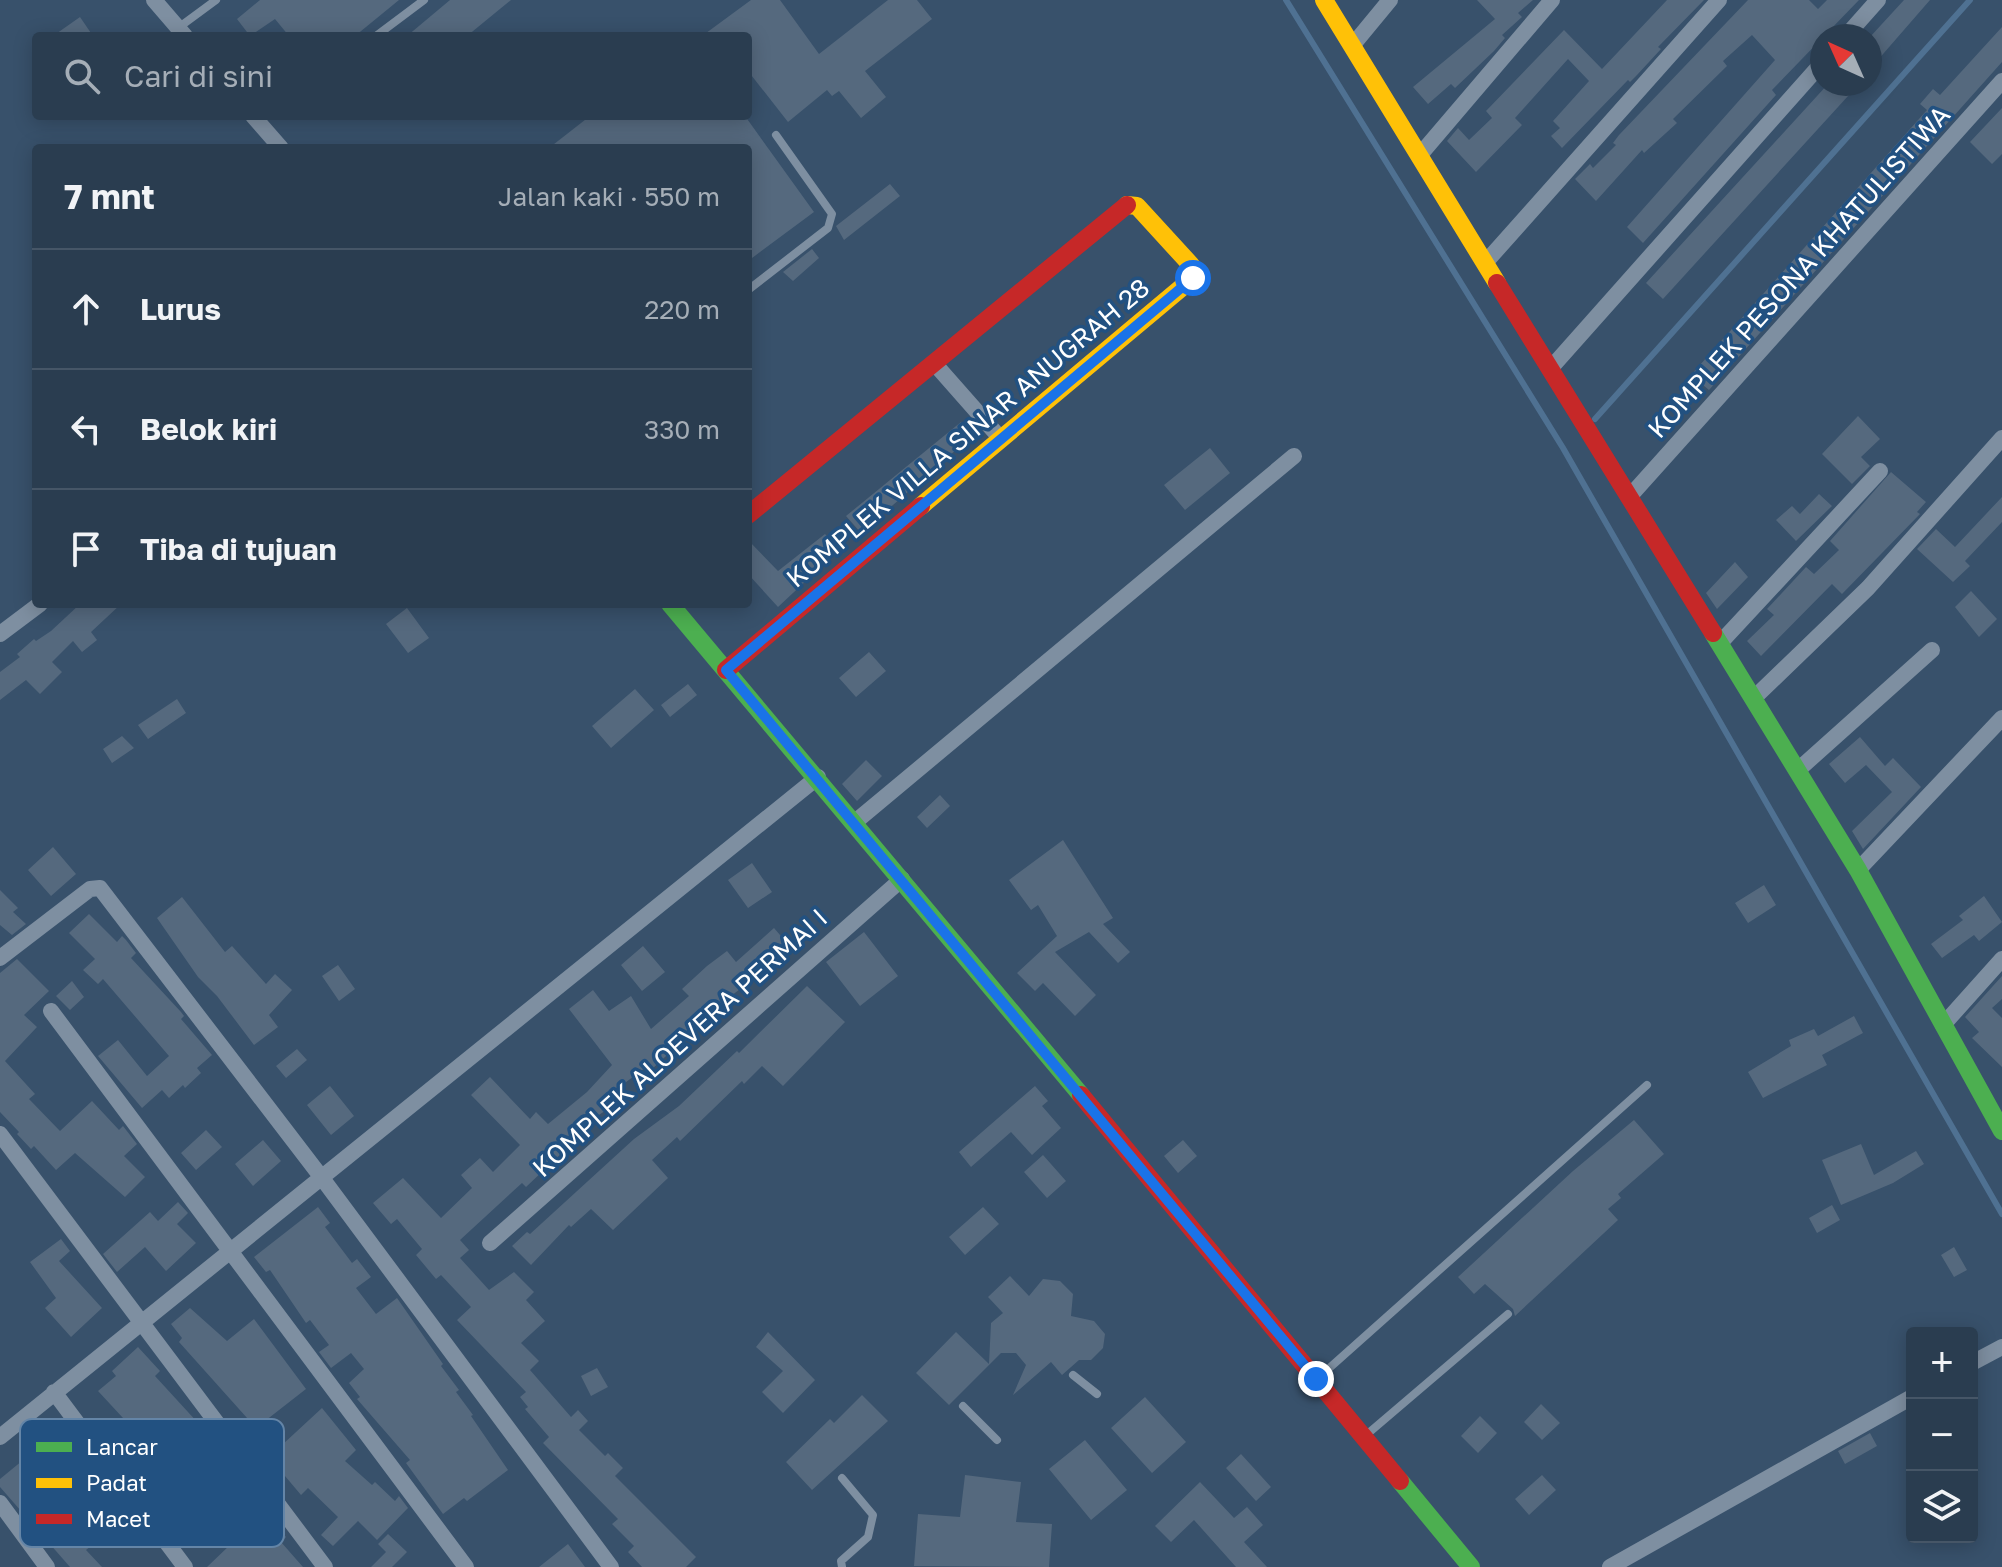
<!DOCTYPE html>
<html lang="id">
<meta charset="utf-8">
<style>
body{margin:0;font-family:"Golos Text",sans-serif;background:#324457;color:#f1f3f6}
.controls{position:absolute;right:24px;bottom:24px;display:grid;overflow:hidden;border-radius:8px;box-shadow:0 4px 20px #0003}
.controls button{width:72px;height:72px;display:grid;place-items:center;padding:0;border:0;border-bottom:2px solid #465667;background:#2a3d50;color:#f1f3f6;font:40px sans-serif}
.compass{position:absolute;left:1810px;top:24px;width:72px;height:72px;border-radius:50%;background:#2a3d50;box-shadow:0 4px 20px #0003;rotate:315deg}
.stop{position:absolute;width:24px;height:24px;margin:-18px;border:6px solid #1a73e8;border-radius:50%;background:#fff}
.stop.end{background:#1a73e8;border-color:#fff;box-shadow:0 2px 8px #0008}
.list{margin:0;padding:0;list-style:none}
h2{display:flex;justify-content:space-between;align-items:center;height:104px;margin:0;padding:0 32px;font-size:34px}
h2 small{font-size:26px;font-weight:400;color:#a5aeb7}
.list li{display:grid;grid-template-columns:52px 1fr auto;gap:24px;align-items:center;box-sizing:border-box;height:120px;padding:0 32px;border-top:2px solid #465667}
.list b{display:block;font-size:30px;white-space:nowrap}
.list em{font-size:26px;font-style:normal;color:#a5aeb7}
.icon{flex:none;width:44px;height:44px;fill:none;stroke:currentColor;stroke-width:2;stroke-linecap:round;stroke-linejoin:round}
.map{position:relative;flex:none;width:2002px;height:1567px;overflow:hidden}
.search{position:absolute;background:#2a3d50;box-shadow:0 4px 20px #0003;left:32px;top:32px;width:720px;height:88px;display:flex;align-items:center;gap:20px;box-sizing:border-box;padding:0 28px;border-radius:8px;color:#a5aeb7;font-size:30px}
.panel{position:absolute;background:#2a3d50;box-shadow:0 4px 20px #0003;left:32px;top:144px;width:720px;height:464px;border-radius:8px}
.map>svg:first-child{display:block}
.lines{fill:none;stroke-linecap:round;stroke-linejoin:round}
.stream{stroke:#4f7192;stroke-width:6}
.building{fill:#55697e}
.lane{stroke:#7e8fa1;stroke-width:8}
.street{stroke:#7e8fa1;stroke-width:16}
.fast{stroke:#4caf50;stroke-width:18}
.slow{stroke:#ffc107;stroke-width:18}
.jam{stroke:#c62828;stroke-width:18}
.route{stroke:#1a73e8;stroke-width:10}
.labels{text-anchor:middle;stroke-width:7;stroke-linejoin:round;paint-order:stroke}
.street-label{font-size:26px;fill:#fff;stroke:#225181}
.key{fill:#225181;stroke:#6485a7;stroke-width:2}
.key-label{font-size:22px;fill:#fff}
</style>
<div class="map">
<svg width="2002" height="1567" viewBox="0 0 2002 1567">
<rect width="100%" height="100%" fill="#38516b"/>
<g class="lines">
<path class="stream" d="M1286 0 1563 448 2002 1214
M1595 419 1970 0"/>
</g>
<path class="building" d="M260 0H399L355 36H289L275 19 250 36 237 19Z
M450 0H511L467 36H407Z
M751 0H780L819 54 888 0H917L932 19 865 71 886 97 861 118 839 91 832 96 827 90 788 122 748 71V36H702Z
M1477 0H1533L1518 13 1522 17 1502 35 1505 38 1494 51 1455 88 1451 84 1428 104 1413 87 1495 19Z
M1667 0H1704L1658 47 1661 49 1637 75 1630 82 1628 80 1562 148 1551 136 1560 128 1553 121 1589 81 1568 59 1515 118 1522 125 1476 172 1447 141 1458 128 1469 140 1492 118 1486 111 1564 30 1602 69Z
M1748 0H1809L1818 9 1827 0H1859L1772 90 1776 95 1643 243 1627 227 1775 60 1752 35 1723 61 1727 66 1673 119 1677 123 1644 153 1642 150 1596 201 1575 179 1590 164 1593 168 1616 145 1613 143 1619 135Z
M1904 0H1930L1870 69V37Z
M80 17 93 36H53Z
M2002 27V62L1709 390 1691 375 1927 110 1920 104 1933 89 1940 95Z
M1828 84H1859L1663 299 1646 283Z
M2002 108V154L1992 164 1970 142Z
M590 116H745L814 212 748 261V148H549Z
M890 184 900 196 844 240 836 226Z
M812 249 819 258 793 281 783 272Z
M1858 416 1880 439 1861 457 1870 466 1852 484 1822 454Z
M961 422 973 435 861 533 846 516Z
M1210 448 1230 473 1185 510 1164 485Z
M1891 472 1926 502 1917 512 1920 514 1842 594 1832 584 1761 656 1747 641 1774 615 1767 609 1806 567 1814 574 1839 550 1830 541Z
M1819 494 1832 506 1796 541 1776 520 1792 506 1800 514Z
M2002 497V522L1965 561 1970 566 1953 582 1917 549 1936 529 1955 547Z
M825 534 839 550 778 607 748 574V540L778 571Z
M1735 562 1748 577 1717 609 1706 593Z
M1971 591 1997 619 1979 637 1955 607Z
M80 604H121L91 632 97 640 82 652 73 641 52 662 62 672 40 694 26 680 0 700V672L20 657 17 654 34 639 36 641 51 631Z
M407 608 429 638 408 653 386 624Z
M869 652 886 671 856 697 839 678Z
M688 684 697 695 670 717 661 705Z
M635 689 654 710 611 748 592 726Z
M177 699 186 713 148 739 138 725Z
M122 736 134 748 112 763 103 749Z
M1860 737 1885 766 1893 758 1921 787 1863 849 1852 831 1892 792 1866 765 1845 783 1829 764Z
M866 760 882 776 857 801 842 784Z
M940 795 950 806 927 828 917 817Z
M1063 840 1113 918 1103 924 1130 952 1118 963 1089 932 1055 952 1096 995 1075 1016 1043 983 1035 991 1017 973 1057 936 1038 905 1031 910 1009 880Z
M53 847 76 874 51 896 28 870Z
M752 863 772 892 748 908 728 880Z
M1764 885 1776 905 1748 923 1735 903Z
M0 890 18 908 13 912 26 924 12 935 0 925Z
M1984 896 2002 922 1979 941 1974 935 1942 958 1931 944 1963 920 1959 916Z
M182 897 225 952 232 946 266 984 275 974 292 990 269 1015 278 1027 254 1045 217 996 198 977 157 918Z
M89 914 117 942 122 936 126 940 136 953 131 958 181 1012 184 1016 181 1019 212 1055 197 1068 201 1073 185 1088 183 1085 169 1098 162 1090 142 1108 98 1056 118 1040 147 1076 169 1056 103 979 98 984 83 970 95 959 69 933Z
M774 928 792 949 759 979 757 976 731 996 652 1069 649 1065 618 1088 624 1093 611 1107 585 1124 560 1148 563 1152 526 1187 522 1183 460 1240 469 1250 460 1258 489 1290 514 1272 534 1292 526 1300 545 1321 521 1343 539 1361 530 1370 571 1417 578 1410 588 1421 579 1430 605 1456 608 1453 623 1468 615 1476 696 1557 686 1567H642L628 1552 634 1546 612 1524 618 1519 543 1443 549 1437 525 1409 528 1407 520 1397 526 1392 457 1320 471 1307 441 1275 436 1279 416 1255 422 1249 397 1219 391 1224 373 1203 403 1178 441 1218 472 1188 461 1175 480 1158 493 1172 520 1145 471 1095 490 1077 530 1119 536 1112 548 1124 587 1092 612 1065 569 1009 593 990 609 1011 631 996 651 1029 689 996 682 989 707 966 727 951 736 962Z
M864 932 898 976 860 1006 826 962Z
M643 946 665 972 642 991 621 965Z
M17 959 49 991 24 1015 37 1027 5 1061 35 1094 29 1099 60 1131 92 1101 119 1130 123 1126 137 1144 124 1156 145 1177 125 1197 75 1153 56 1170 34 1146 31 1149 17 1134 19 1132 0 1112V973Z
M338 965 355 989 339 1001 322 976Z
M2002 976V999L1992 1008 2002 1018V1067L1972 1038 1979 1032 1965 1017Z
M72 981 84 997 70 1010 56 996Z
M807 986 845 1022 783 1086 762 1066 744 1084 742 1081 680 1141 677 1137 652 1160 668 1178 613 1230 591 1209 571 1227 569 1225 531 1265 512 1246 527 1232 530 1234 634 1139 679 1106 737 1051 739 1053Z
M1854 1016 1863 1033 1822 1055 1827 1065 1763 1098 1748 1072 1791 1046 1789 1040 1814 1029 1818 1036Z
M297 1049 307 1060 286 1078 276 1066Z
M330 1086 354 1116 331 1135 307 1105Z
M1035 1086 1048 1101 1042 1106 1061 1128 1032 1155 1011 1132 971 1167 959 1152Z
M1634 1120 1664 1154 1618 1194 1621 1198 1608 1209 1618 1220 1515 1316 1513 1309 1485 1284 1474 1294 1458 1277 1573 1171Z
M206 1130 222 1147 196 1170 181 1153Z
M263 1140 281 1161 253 1186 235 1164Z
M1183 1140 1197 1156 1178 1173 1164 1156Z
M1861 1144 1874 1175 1916 1151 1924 1164 1893 1183 1841 1205 1822 1160Z
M1043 1155 1066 1181 1047 1198 1024 1172Z
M178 1202 188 1213 177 1224 196 1243 166 1271 145 1247 117 1272 103 1254 150 1212 158 1221Z
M1832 1205 1840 1220 1817 1233 1809 1218Z
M318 1207 330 1223 325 1227 352 1263 357 1259 371 1277 356 1288 376 1314 397 1298 443 1364 441 1366 459 1390 456 1392 473 1415 471 1416 508 1470 467 1501 464 1498 443 1514 406 1463 410 1460 357 1399 360 1397 349 1383 364 1369 351 1353 331 1368 319 1352 329 1345 310 1320 306 1323 270 1270 266 1272 254 1257Z
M983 1207 999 1224 965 1255 949 1237Z
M61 1239 70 1251 59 1261 102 1308 71 1337 45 1308 56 1298 30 1262Z
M1954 1247 1967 1270 1954 1277 1941 1255Z
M1010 1276 1029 1296 1043 1279 1060 1281 1073 1294 1071 1316 1094 1321 1105 1334 1103 1348 1091 1360H1079L1062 1375 1051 1362 1013 1395 1026 1365 1016 1353H1001L949 1405 916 1373 956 1332 989 1364 991 1323 1003 1313 988 1297Z
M190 1308 227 1341 254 1319 306 1389 256 1428 179 1342 182 1338 171 1324Z
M768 1332 815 1380 783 1413 762 1392 783 1371 756 1347Z
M138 1347 160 1371 155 1376 199 1424 166 1453 190 1477 220 1448 251 1490 245 1495 286 1537 281 1542 303 1567H207L231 1544 209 1518 185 1542 168 1526 191 1501 164 1476 148 1493 135 1480 141 1475 105 1434 123 1418 98 1391 116 1376 112 1371Z
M597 1368 608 1387 591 1396 581 1376Z
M862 1395 888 1421 812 1490 786 1462 830 1419 834 1423Z
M1145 1397 1186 1442 1152 1473 1111 1428Z
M1541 1404 1560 1423 1542 1440 1524 1422Z
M322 1408 356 1450 345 1461 372 1485 375 1482 395 1501 399 1496 408 1508 377 1540 358 1521 333 1546 321 1535 338 1517 308 1488 301 1495 269 1457Z
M1480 1416 1497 1433 1478 1453 1461 1436Z
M48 1427 90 1476 96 1471 113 1493 77 1520 96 1542 86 1550 102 1567H70L0 1487V1479L28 1456 22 1448Z
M1870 1433 1877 1446 1845 1464 1838 1451Z
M1085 1440 1127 1490 1091 1520 1049 1469Z
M1241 1454 1271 1487 1256 1501 1226 1468Z
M965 1475 1021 1482 1016 1522 1052 1524 1049 1567 914 1566 918 1514 960 1517Z
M1542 1475 1556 1490 1529 1515 1515 1499Z
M1200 1482 1234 1518 1247 1507 1263 1525 1244 1542 1267 1567H1236L1194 1520 1171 1542 1155 1526Z
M388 1534 407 1552 392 1567H371L386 1552 378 1544Z
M568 1544 585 1567H539Z"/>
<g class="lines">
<path class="lane" d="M178 28 216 0
M376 36 424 0
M748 290 828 228 832 214 776 135
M1073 1375 1097 1394
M1317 1379 1647 1085
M963 1406 997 1440
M1365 1436 1508 1314
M842 1478 873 1515 868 1537 841 1561 842 1567"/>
<path class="street" d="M154 0 185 36
M1846 36 1878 0
M1352 46 1390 0
M253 116 281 148
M1419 156 1552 0
M1485 263 1719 0
M934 363 1001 439
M1550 369 1822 63
M1631 495 2002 81
M0 634 40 604
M1721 642 1880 471
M1755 697 1868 588 2002 438
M1798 770 1932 650
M855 822 1294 456
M1858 870 2002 718
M0 958 90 889 100 888 322 1178 611 1567
M51 1011 466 1567
M1943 1025 2002 959
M0 1134 325 1567
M490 1243 902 879
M1972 1363 2002 1347
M54 1392 185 1567
M0 1437 818 777
M0 1503 47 1567
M1610 1567 1912 1397"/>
<path class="fast" d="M670 604 1081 1095
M1713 633 1858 870 2002 1131
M1400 1481 1471 1567"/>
<path class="slow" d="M1324 0 1497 283
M921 506 1193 278 1191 265 1137 206 1127 205"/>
<path class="jam" d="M1497 283 1713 633
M748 515 1127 205
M726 670 921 506
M1081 1095 1400 1481"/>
</g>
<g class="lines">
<path class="route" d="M1193 278 726 670 1316 1379"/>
</g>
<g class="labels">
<g class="street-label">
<text transform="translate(1799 272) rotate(-48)" y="9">KOMPLEK PESONA KHATULISTIWA</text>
<text transform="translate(968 433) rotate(-40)" y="9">KOMPLEK VILLA SINAR ANUGRAH 28</text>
<text transform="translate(680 1043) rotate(-42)" y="9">KOMPLEK ALOEVERA PERMAI I</text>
</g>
</g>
<rect x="20" y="1419" width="264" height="128" rx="12" class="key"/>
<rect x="36" y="1442" width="36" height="10" fill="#4caf50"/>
<rect x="36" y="1478" width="36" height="10" fill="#ffc107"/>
<rect x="36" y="1514" width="36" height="10" fill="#c62828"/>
<g class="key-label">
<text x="86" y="1455">Lancar</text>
<text x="86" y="1491">Padat</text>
<text x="86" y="1527">Macet</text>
</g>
</svg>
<div class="controls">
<button>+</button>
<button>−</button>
<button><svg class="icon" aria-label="layers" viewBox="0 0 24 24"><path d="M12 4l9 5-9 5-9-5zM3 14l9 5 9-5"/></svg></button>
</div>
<svg class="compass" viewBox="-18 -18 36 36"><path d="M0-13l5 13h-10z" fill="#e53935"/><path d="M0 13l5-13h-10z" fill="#a5aeb7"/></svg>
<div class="stop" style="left:1193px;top:278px"></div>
<div class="stop end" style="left:1316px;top:1379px"></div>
<div class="search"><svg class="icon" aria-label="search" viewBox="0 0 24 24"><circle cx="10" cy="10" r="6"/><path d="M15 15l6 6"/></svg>Cari di sini</div>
<section class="panel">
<h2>7 mnt<small>Jalan kaki · 550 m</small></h2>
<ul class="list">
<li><svg class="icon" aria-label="ahead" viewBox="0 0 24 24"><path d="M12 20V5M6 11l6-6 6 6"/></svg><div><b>Lurus</b></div><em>220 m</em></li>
<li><svg class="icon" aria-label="left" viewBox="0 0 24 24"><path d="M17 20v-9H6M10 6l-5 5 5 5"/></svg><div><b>Belok kiri</b></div><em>330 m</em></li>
<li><svg class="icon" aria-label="arrive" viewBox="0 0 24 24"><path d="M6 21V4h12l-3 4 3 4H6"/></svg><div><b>Tiba di tujuan</b></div></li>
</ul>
</section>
</div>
